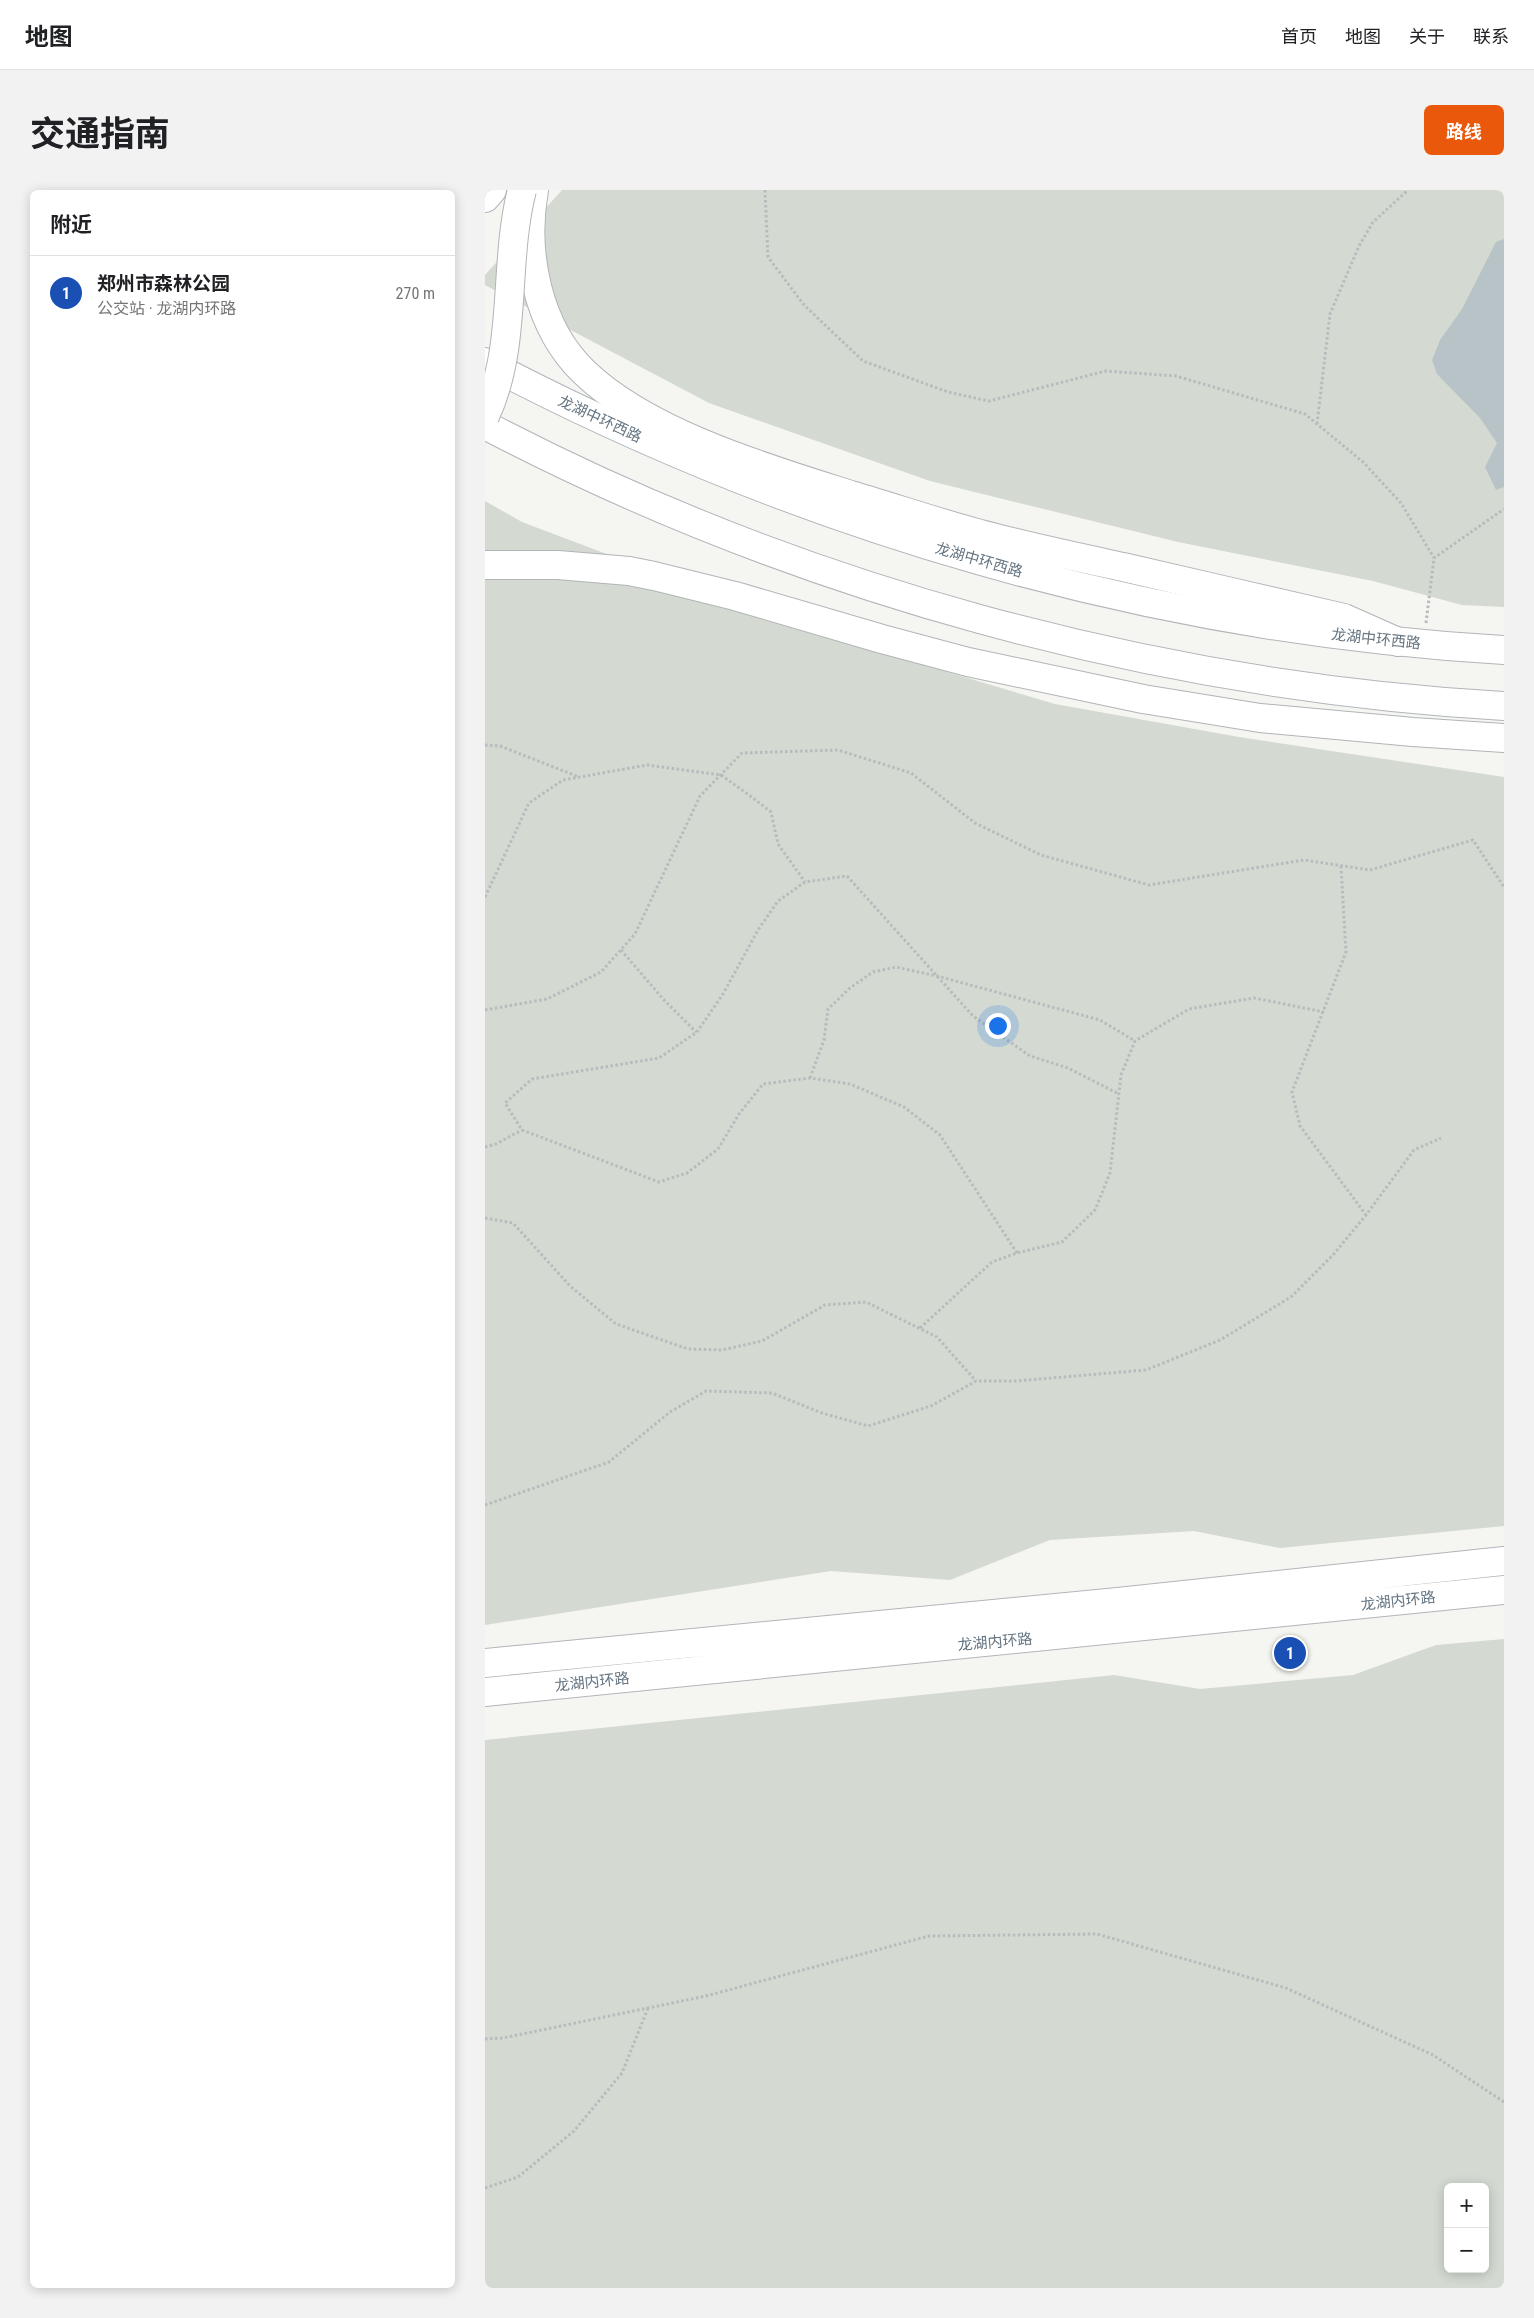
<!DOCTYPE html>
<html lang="zh">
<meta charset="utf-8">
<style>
body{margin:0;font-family:"Roboto Condensed","Noto Sans SC",sans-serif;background:#f2f2f2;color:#202124}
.controls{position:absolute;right:15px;bottom:15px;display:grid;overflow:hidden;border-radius:8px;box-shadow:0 2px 12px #0003}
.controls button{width:45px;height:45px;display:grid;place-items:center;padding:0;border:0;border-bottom:1px solid #e0e0e0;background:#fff;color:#202124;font:25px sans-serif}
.you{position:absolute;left:512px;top:835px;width:18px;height:18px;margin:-12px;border:4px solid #fff;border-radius:50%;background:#1a73e8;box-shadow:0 0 0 8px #1a73e833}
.badge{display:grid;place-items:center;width:32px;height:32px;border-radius:50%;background:#ea580c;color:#fff;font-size:16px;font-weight:700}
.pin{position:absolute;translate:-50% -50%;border:2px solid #fff;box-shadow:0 1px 5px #0006}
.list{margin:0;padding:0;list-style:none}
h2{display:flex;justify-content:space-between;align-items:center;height:65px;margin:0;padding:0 20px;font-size:21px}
h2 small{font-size:16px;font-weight:400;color:#757577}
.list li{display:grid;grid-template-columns:32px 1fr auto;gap:15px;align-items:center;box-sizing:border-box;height:75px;padding:0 20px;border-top:1px solid #e0e0e0}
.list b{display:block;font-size:19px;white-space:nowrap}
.list p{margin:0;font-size:16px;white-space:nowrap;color:#757577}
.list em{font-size:16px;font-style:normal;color:#757577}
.map{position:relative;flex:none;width:1019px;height:2098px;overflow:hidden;border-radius:8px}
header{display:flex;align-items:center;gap:30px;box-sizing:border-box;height:70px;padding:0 25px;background:#fff;border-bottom:1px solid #e0e0e0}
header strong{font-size:24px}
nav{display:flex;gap:28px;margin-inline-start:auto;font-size:18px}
.intro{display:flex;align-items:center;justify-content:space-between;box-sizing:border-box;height:120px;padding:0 30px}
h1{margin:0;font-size:35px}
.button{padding:12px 22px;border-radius:8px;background:#ea580c;color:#fff;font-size:18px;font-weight:700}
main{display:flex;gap:30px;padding:0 30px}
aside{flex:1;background:#fff;border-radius:8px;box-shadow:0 2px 12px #0003}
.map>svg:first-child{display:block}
.green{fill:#d4dad1;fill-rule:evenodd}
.water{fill:#b8c3c8}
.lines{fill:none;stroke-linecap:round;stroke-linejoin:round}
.secondary-casing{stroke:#b0b6ba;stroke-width:30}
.primary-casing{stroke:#b1b6b9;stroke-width:30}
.highway-casing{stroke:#b1b5b8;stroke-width:30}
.path{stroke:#b8bbbd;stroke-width:3;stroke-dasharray:2.5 2.5;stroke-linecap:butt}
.secondary{stroke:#fff;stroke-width:28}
.primary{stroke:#fff;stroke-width:28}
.highway{stroke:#fff;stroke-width:28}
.highway-bridge-casing{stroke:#b1b5b8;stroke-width:30;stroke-linecap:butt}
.highway-bridge{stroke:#fff;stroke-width:28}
.labels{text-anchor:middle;stroke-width:5;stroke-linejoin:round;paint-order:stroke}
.street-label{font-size:15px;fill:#657582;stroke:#fff}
</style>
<header>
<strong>地图</strong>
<nav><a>首页</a><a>地图</a><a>关于</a><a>联系</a></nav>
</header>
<div class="intro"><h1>交通指南</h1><a class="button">路线</a></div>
<main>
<aside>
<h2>附近<small></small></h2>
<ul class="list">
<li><span class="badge" style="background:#1a4fb4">1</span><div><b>郑州市森林公园</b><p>公交站 · 龙湖内环路</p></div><em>270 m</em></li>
</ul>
</aside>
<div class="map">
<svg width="1019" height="2098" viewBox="0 0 1019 2098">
<rect width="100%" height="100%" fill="#f5f5f1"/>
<path class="green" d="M77 0H1019V417L977 415 888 391 693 352 445 291 224 213 0 95V85Z
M0 311 37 332 328 442 570 514 754 547 1019 587V1336L795 1358 709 1341 565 1350 465 1390 346 1381 0 1435Z
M1019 1449V2098H0V1550L629 1485 715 1499 868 1485 951 1455ZM963 1997H1000V2079H963Z"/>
<path class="water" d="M1019 49V297L1011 300 1000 277 1012 253 995 228 952 184 947 170 955 150 977 119 1011 52Z"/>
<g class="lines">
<defs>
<path id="secondary" d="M0 172C314 337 664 440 1019 460
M0 235C311 398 669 496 1019 516
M0 1473 633 1412 1019 1371
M0 1502 1019 1400"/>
<path id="primary" d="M0 8 7 0"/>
<path id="highway" d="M49 0C38 62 52 137 99 182 162 243 283 279 366 305 414 319 462 336 511 348 553 359 596 368 638 377 712 394 785 411 859 428L913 452
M0 375H73L144 381 169 386 250 406 397 449 483 472 658 509 775 528 928 542 1019 548"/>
</defs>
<use href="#secondary" class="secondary-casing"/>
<use href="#primary" class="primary-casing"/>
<use href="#highway" class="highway-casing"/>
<path class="path" d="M280 0 283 67 319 115 378 171 463 202 504 211 621 181 691 186 820 224 878 272 916 313 949 368
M832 234 845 124 874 56 888 32 923 0
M941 433 949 368 1019 319
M0 555 15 556 94 587
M856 676 861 762 807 902 815 936 881 1025
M0 707 44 613 78 590 162 575 236 585 264 605 286 622 293 654 320 692
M136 760 179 810 211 842
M0 820 62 809 116 782 150 744 215 606 257 563 353 560 426 583 490 633 556 665 664 695 819 670 885 680 988 650 1019 697
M325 888 339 850 343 819 365 798 388 782 411 777 452 786 615 830 650 851
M0 957 11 954 37 940
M0 1028 28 1033 85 1096 131 1134 203 1159 237 1160 277 1151 340 1115 381 1112 452 1147 491 1191
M532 1063 455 945 419 917 365 894 325 888 278 894 254 924 233 959 202 983 174 992 37 940 20 913 47 889 174 868 212 842 238 804 273 740 293 711 320 692 362 686 488 826 545 866 583 878 634 904
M435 1138 507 1072 532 1063 577 1052 610 1020 625 983 636 885 650 851 704 819 769 808 839 822
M0 1315 124 1272 185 1222 221 1201 287 1203 337 1223 383 1236 446 1216 491 1191H531L661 1180 735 1150 806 1107 848 1065 881 1025 929 960 956 948
M0 1849 18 1848 221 1806 444 1746 612 1744 801 1798 948 1865 1019 1912
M0 1998 33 1987 89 1941 137 1883 163 1818"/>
<use href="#secondary" class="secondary"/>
<use href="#primary" class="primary"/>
<use href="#highway" class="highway"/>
<defs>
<path id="highway-bridge" d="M0 226C33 156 18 74 37 0"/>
</defs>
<use href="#highway-bridge" class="highway-bridge-casing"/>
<use href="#highway-bridge" class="highway-bridge"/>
</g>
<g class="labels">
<g class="street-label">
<text transform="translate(115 229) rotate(25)" y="5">龙湖中环西路</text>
<text transform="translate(494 370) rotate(16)" y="5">龙湖中环西路</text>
<text transform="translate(891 449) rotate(6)" y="5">龙湖中环西路</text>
<text transform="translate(913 1411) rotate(-6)" y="5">龙湖内环路</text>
<text transform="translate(510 1452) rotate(-5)" y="5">龙湖内环路</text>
<text transform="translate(107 1492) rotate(-6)" y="5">龙湖内环路</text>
</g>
</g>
</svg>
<div class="controls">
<button>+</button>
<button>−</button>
</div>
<div class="you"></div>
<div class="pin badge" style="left:805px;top:1463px;background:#1a4fb4">1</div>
</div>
</main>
